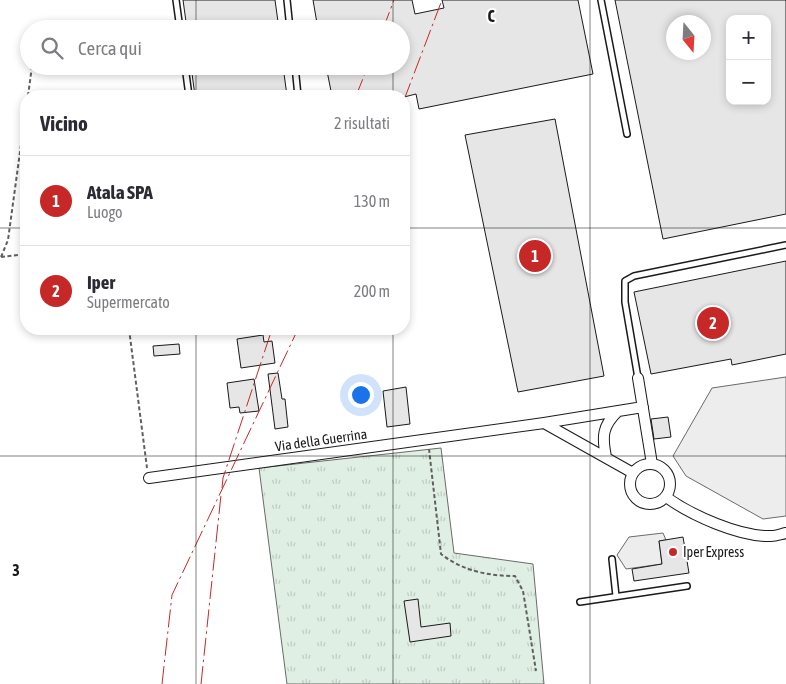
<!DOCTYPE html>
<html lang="it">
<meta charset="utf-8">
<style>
body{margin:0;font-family:"Asap Condensed",sans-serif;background:#f2f2f3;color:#2b2b33}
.controls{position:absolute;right:15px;top:15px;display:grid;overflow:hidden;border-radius:10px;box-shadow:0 2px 8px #0003}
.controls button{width:45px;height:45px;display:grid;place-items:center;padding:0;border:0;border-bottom:1px solid #e1e1e2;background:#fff;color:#2b2b33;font:25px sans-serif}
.compass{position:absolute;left:666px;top:15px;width:45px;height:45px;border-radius:50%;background:#fff;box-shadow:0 2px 8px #0003;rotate:162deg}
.you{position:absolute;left:360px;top:394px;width:18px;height:18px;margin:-12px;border:4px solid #fff;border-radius:50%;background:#1a73e8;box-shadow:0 0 0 8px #1a73e833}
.badge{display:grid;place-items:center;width:32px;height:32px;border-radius:50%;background:#c62828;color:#fff;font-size:16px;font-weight:700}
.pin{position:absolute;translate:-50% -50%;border:2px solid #fff;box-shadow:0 1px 5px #0006}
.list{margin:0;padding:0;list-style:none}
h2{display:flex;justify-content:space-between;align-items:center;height:65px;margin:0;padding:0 20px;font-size:21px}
h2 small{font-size:16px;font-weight:400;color:#7c7c81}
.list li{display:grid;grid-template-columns:32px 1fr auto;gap:15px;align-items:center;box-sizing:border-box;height:90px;padding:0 20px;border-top:1px solid #e1e1e2}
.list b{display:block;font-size:19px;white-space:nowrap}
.list p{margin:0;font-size:16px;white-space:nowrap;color:#7c7c81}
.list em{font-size:16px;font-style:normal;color:#7c7c81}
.icon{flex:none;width:28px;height:28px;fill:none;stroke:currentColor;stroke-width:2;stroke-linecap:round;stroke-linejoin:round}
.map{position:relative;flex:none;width:786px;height:684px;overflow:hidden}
.search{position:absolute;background:#fff;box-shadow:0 2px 8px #0003;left:20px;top:20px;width:390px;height:55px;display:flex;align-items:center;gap:12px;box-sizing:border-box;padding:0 18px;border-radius:28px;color:#7c7c81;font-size:19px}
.panel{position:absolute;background:#fff;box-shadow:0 2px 8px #0003;left:20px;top:90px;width:390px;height:245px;border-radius:20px}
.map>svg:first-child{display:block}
.grass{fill:url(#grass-tufts);stroke:#6a6a6a}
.parking{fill:#ededed;stroke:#6a6a6a}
.building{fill:#e6e6e6;stroke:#1a1a1a;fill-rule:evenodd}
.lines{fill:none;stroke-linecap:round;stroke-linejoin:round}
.lane-casing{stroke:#1a1a1a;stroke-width:8}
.street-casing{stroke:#1a1a1a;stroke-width:12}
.path{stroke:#5f5f5f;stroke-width:2;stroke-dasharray:4 2.5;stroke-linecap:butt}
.lane{stroke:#fff;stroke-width:5}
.street{stroke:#fff;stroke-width:10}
.power{stroke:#c62828;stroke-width:1;stroke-dasharray:18 4 2.5 4;stroke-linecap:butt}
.grid{fill:none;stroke:#1a1a1a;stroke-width:1;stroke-opacity:0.55}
.poi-dot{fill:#c62828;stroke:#fff;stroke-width:2}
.labels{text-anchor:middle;stroke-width:4;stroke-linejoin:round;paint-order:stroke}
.street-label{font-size:14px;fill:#1a1a1a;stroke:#fff}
.poi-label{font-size:14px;fill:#1a1a1a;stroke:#fff;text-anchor:start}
.grid-label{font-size:16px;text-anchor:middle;font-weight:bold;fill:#1a1a1a;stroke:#fff;stroke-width:4;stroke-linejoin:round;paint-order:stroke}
</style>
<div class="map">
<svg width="786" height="684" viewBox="0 0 786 684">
<defs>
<pattern id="grass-tufts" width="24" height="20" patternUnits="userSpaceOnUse" patternTransform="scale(1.25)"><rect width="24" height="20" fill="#e0efe3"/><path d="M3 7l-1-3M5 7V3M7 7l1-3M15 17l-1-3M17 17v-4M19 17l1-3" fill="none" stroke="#c0ccc2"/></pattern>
</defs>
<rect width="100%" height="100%" fill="#fff"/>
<path class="grass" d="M441 448 454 553 533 564 544 684H287L259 468Z"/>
<path class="parking" d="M786 377V516L763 519 686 476 673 456 712 388Z
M663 533 666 540 659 541 662 564 626 569 617 555 629 537Z"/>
<path class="building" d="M183 0H275L279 29H187Z
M313 0H412L415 14 444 8 442 0H578L593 74 419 109 416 94 404 97 332 96 326 66H401V29H318Z
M615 0H786V214L663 239ZM730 19H767V101H730ZM674 22H704V52H674Z
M191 66H283L287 96H195Z
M555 119 604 376 518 392 465 135Z
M786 261V354L732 365 731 359 651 374 634 292Z
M263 335 264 342 272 341 275 363 241 368 237 339Z
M179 344 180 354 154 356 153 346Z
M278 373 282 399H285L288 427 275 429 268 374Z
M254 379 259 411 240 413 239 407 230 408 227 383Z
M406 387 410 424 387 427 383 391Z
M668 417 671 437 654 439 651 419Z
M683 537 689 573 634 581 632 569 662 564 659 541Z
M418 599 421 627 450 623 451 636 410 642 404 601Z"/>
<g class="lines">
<defs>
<path id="lane" d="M176 0 180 29
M287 0 290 29
M601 0 627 134
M185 66 189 96
M295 66 298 96
M638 378 625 302V281L634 276 786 245
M612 559 616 596
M580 602 687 586"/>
<path id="street" d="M638 378 652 464
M544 423 633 473
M606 457C602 437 602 426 618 411
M630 484a20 20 0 1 1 40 0a20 20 0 1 1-40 0Z
M149 478 544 423 643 407
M666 497C691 515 739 537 771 536 776 536 781 534 786 533"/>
</defs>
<use href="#lane" class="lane-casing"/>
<use href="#street" class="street-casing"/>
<path class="path" d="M37 29V26
M28 96 32 66
M1 257 8 240 26 108
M1 257 26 254
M129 329 147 468
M429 449 441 554C463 571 489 576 515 576L523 591 536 671"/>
<use href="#lane" class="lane"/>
<use href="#street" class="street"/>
<path class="power" d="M383 29 394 0
M356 96 368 66
M404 100 442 0
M222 488 223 478 272 329
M162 684 172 595 298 329
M201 684 221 495"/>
</g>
<path class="grid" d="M196 0V29M393 0V29M590 0V684M196 66V96M393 66V96M0 228H26M404 228H786M196 329V684M393 329V684M0 456H786"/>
<circle class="poi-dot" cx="673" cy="552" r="5"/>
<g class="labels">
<g class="street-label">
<text transform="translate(321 440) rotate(-8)" y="5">Via della Guerrina</text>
</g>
<g class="poi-label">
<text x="683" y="557">Iper Express</text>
</g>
</g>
<g class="grid-label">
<text x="491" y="22">C</text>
<text x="16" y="576">3</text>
</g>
</svg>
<div class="controls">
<button>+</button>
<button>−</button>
</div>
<svg class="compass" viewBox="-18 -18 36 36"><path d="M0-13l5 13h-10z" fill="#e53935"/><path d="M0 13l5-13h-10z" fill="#7c7c81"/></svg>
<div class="you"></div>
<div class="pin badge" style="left:535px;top:256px">1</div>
<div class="pin badge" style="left:713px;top:323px">2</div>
<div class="search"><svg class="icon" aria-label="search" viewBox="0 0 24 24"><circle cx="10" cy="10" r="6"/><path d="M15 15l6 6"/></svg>Cerca qui</div>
<section class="panel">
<h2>Vicino<small>2 risultati</small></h2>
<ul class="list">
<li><span class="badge">1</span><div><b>Atala SPA</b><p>Luogo</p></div><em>130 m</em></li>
<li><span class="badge">2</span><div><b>Iper</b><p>Supermercato</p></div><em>200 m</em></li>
</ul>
</section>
</div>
